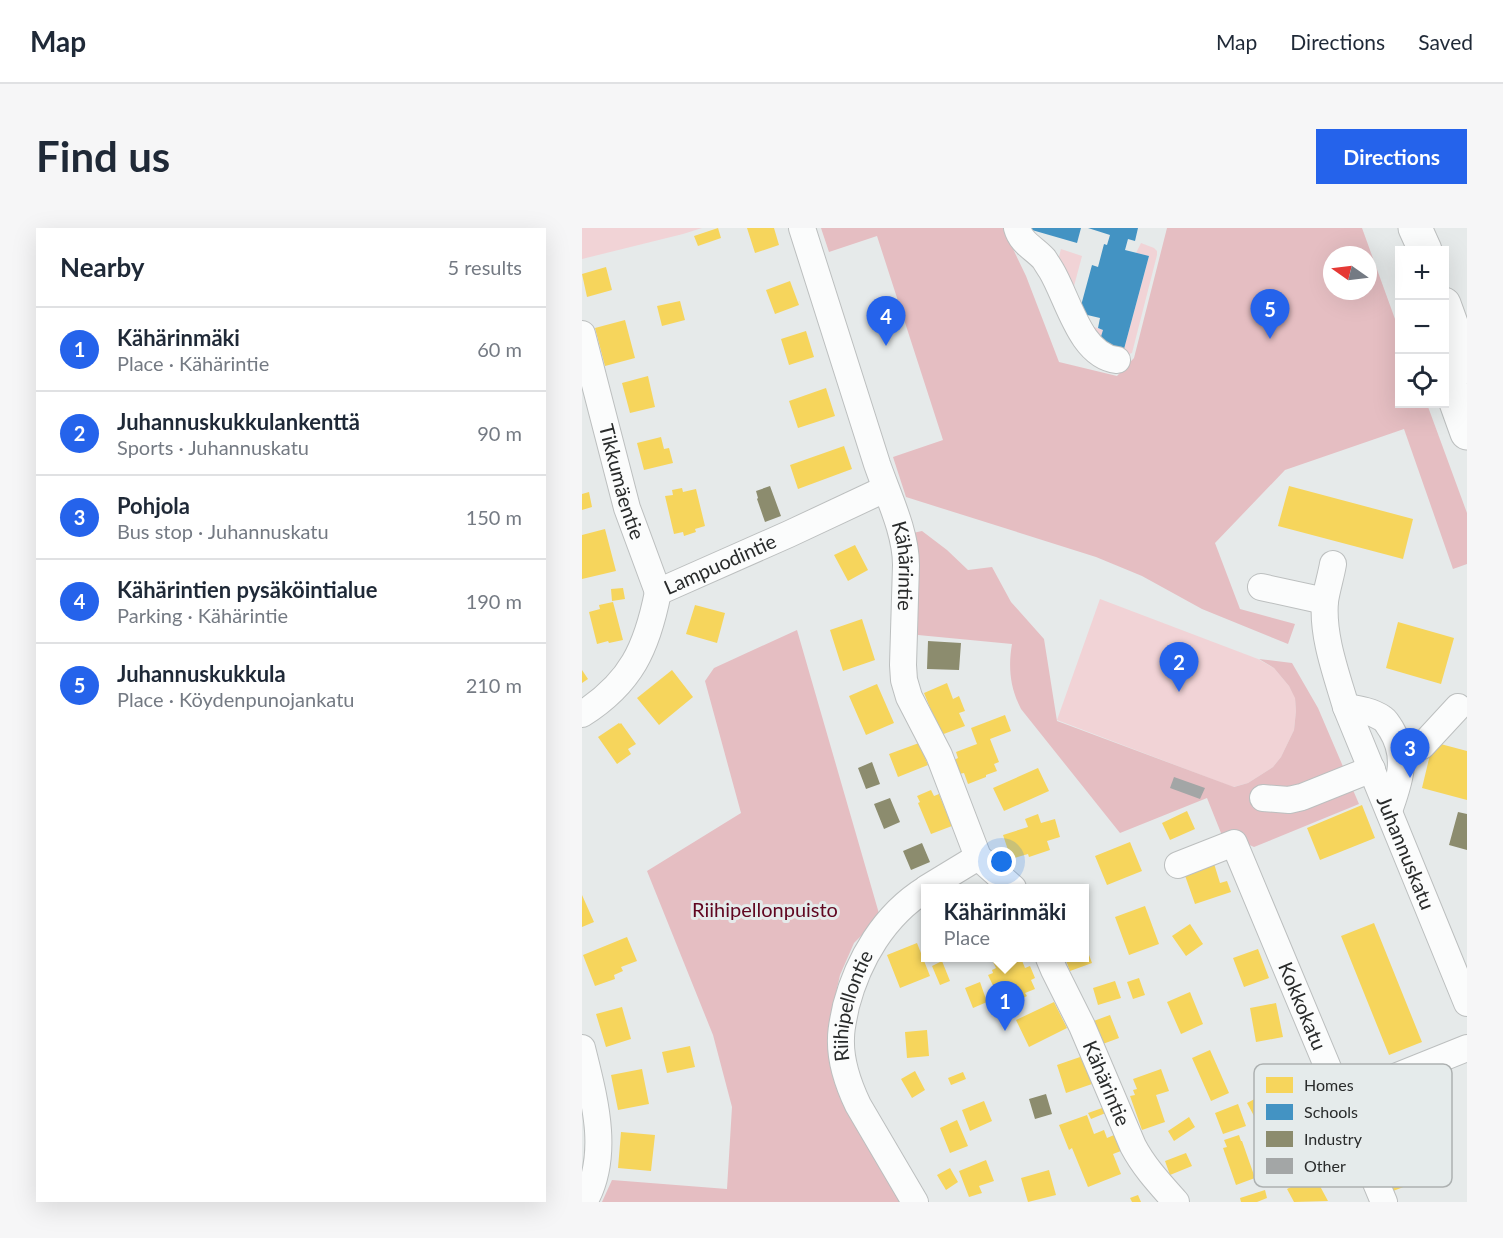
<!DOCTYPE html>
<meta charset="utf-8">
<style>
body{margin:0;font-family:Lato,sans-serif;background:#f6f6f7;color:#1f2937}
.controls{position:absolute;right:18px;top:18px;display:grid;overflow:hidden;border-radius:0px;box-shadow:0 6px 24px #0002}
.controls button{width:54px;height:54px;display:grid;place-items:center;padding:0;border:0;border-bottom:2px solid #e0e1e3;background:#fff;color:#1f2937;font:30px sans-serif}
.compass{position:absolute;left:741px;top:18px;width:54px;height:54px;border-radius:50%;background:#fff;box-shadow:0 6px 24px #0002;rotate:284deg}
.you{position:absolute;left:420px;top:634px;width:21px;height:21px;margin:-15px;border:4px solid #fff;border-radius:50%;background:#1a73e8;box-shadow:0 0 0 9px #1a73e833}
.badge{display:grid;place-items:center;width:39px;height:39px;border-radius:50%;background:#2563eb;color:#fff;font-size:20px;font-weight:700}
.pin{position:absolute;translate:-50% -50px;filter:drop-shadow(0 2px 3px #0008)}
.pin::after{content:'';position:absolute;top:32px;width:21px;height:18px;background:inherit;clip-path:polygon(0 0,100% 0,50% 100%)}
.popup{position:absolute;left:339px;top:656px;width:168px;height:78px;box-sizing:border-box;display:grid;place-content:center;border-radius:0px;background:#fff;filter:drop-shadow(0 2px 4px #0005);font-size:20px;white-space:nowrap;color:#747a83}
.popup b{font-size:22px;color:#1f2937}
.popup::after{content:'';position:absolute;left:50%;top:100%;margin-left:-12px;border:12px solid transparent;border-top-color:#fff}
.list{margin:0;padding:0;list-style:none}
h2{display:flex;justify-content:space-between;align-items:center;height:78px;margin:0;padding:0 24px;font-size:26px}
h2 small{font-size:20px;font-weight:400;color:#747a83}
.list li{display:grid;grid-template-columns:39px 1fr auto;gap:18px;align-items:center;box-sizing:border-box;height:84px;padding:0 24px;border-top:2px solid #e0e1e3}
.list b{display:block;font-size:22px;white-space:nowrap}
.list p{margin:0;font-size:20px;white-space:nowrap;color:#747a83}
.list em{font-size:20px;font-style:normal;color:#747a83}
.icon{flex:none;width:33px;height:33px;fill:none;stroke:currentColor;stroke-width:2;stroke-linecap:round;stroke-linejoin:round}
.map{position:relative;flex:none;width:885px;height:974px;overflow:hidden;border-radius:0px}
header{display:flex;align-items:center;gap:36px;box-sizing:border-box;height:84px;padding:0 30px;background:#fff;border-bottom:2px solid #e0e1e3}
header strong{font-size:28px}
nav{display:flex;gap:33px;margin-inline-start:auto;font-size:21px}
.intro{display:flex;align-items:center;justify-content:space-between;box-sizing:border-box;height:144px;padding:0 36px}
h1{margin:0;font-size:42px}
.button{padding:15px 27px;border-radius:0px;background:#2563eb;color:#fff;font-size:21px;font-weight:700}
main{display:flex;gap:36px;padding:0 36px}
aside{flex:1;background:#fff;border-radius:0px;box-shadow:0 6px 24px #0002}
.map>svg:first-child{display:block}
.green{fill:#f1d3d6}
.forest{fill:#e5bec2;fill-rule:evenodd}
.homes{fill:#f6d55c}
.schools{fill:#4393c3}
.industry{fill:#8c8c6e}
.building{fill:#a3a6a6}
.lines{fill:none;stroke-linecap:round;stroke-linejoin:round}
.minor-casing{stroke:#bcbfbf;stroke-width:28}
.major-casing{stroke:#bcbfbf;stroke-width:35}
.minor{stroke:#fbfcfc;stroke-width:26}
.major{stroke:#fbfcfc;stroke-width:33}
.labels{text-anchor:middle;stroke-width:6;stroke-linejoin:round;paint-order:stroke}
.street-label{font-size:20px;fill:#292b2b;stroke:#e5ebeb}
.park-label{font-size:20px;fill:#600620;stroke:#e5ebeb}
.key{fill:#e5ebeb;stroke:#adb1b1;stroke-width:1.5}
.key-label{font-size:16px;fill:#292b2b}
</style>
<header>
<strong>Map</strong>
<nav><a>Map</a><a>Directions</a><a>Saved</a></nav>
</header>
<div class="intro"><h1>Find us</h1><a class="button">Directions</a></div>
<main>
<aside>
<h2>Nearby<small>5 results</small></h2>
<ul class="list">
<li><span class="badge">1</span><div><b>Kähärinmäki</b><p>Place · Kähärintie</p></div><em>60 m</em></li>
<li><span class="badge">2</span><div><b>Juhannuskukkulankenttä</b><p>Sports · Juhannuskatu</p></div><em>90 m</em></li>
<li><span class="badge">3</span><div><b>Pohjola</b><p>Bus stop · Juhannuskatu</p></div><em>150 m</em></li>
<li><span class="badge">4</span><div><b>Kähärintien pysäköintialue</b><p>Parking · Kähärintie</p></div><em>190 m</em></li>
<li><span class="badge">5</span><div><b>Juhannuskukkula</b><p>Place · Köydenpunojankatu</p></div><em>210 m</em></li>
</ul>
</aside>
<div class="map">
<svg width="885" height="974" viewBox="0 0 885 974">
<rect width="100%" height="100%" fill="#e6eaea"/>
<path class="green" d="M0 0H120L101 6 0 31Z
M559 15 572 20 575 23V27L550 125C543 128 538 127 531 125 514 121 508 109 500 95L521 102 518 115 542 121 567 28 554 25Z
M479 21 500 28 488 73 475 36Z
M518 371 676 431 692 440 707 458 713 469 714 483 712 502 699 529 691 539 666 555 651 559 475 492Z"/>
<path class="forest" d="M239 0H421L444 48 477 134 535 148 552 130 585 0H780L817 102 818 176H845L885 285V336L871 341 822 201 703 242 633 315 658 381 713 396 706 416 620 381 560 348 514 329 324 269 311 229 361 212 295 8 247 24ZM750 27H786V63H750Z
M340 303 365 322 386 342 410 339 429 374 462 411 475 493 652 559 666 555 691 539 699 529 712 502 714 483 713 470 707 458 692 440 677 431 710 435 736 480 777 576 672 619 654 611 641 610 625 570 538 605 439 481C428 460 426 439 430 416L336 407 335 398 337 332 331 305Z
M215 402 298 689 272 715 258 747 249 787V841L260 867 322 974H20L30 952 145 961 150 879 131 807 65 643 159 585 123 453 132 440Z"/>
<path class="homes" d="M136 0 139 10 116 18 112 8Z
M165 0H192L197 17 173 25Z
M24 39 30 62 5 69 0 46Z
M208 53 217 77 193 86 184 62Z
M98 73 103 92 80 98 75 78Z
M43 92 53 130 23 138 13 100Z
M224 103 232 129 207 137 199 111Z
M66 148 73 179 48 185 40 155Z
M244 160 253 188 216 200 207 173Z
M79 209 82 221 87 220 91 235 62 242 55 215Z
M262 218 270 241 216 261 208 237Z
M707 258 831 291 821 331 696 298Z
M100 260 101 264 114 261 123 298 113 301 114 304 102 308 101 304 92 306 83 268 91 267 90 262Z
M7 264 10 279 0 282V266Z
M23 301 34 343 0 351V307Z
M273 317 286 342 266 353 252 327Z
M41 360 43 371 30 373 29 361Z
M31 374 41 412 27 415 26 413 15 416 7 384 18 381 17 377Z
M113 377 143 385 135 415 104 406Z
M280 391 293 432 261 443 248 402Z
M816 394 872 410 859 456 804 440Z
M0 442 6 451 0 455Z
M90 442 111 469 77 497 55 470Z
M365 455 371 471 377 468 383 483 377 485 383 498 359 507 342 465Z
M295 456 312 495 284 507 267 468Z
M423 487 429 503 408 511 417 534 412 536 415 543 404 547V549L386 556 382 545 377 546 372 532 376 530 374 524 395 516 389 500Z
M37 495 38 496 39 495 54 516 46 521 49 526 35 536 16 509Z
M851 514 885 523V572L840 560Z
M337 515 346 537 316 549 307 526Z
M456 540 467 563 422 583 411 560Z
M349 562 352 568 357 566 370 598 349 606 336 575 338 574 335 568Z
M780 577 793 610 738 632 725 600Z
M605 583 613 601 588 612 580 595Z
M456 586 459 595 473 591 478 609 465 613 468 622 447 629 446 626 429 631 421 607 446 599 443 591Z
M548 614 560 643 525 657 513 628Z
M630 629 638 655 645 653 649 664 613 676 600 639Z
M0 667 12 694 0 699Z
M563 678 577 716 547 727 533 689Z
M792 695 840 814 807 827 759 708Z
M608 696 621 716 604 728 590 708Z
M45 709 55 733 39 739 41 743 32 747 33 751 13 758 1 727Z
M335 715 348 748 318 760 305 727Z
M503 716 510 735 488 743 483 730H502Z
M676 721 687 750 662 759 651 730Z
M416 730H432L433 732 439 730 443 740 448 738 453 750 449 752 453 761 443 765 445 768 426 777 419 762 414 764 406 747 411 745 410 742 414 740 410 732Z
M360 733 368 753 358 757 350 738Z
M557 750 563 767 551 771 545 754Z
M533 753 539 770 516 777 511 760Z
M398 754 405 774 391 780 383 760Z
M608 764 621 796 599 806 585 774Z
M472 774 485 800 447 819 434 792Z
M694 775 701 809 674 814 668 780Z
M40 779 49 811 24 819 14 786Z
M528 787 537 810 518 817 509 794Z
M345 802 347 828 325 830 323 804Z
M108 818 113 839 85 845 80 824Z
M628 822 647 865 629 873 610 830Z
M501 828 510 856 484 865 475 837Z
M60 841 67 876 36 882 29 847Z
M579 841 587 863 574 867 583 894 560 902 548 868 553 867 551 862 555 861 551 851Z
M333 843 343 862 330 870 319 851Z
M381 844 384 851 369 857 366 850Z
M827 854 839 883 787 904 775 875Z
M686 864 699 887 678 899 665 875Z
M402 873 410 893 388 903 380 882Z
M656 876 664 898 641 906 633 885Z
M734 877 751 914 728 924 711 887Z
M523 879 526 884 509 891 506 885Z
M505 887 512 906 522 902 525 910 532 907 539 923 531 926 539 946 506 959 490 920 487 922 477 897Z
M607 889 613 899 592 913 586 903Z
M375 892 386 918 368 925 358 900Z
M696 902 710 938 692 945 678 910Z
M39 904 73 907 69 943 36 940Z
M657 907 659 913H660L673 950 654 957 641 920 645 919 642 912Z
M604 925 610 938 588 947 583 933Z
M828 927 837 953 811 963 801 937Z
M404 932 412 953 397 958 400 965 387 969 377 943Z
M368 940 376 954 364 962 355 947Z
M467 942 474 967 446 974 439 950Z
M732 947 746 973 712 974 705 961Z
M683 962 685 970 675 974H659L658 970Z
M556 967 559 974H550L548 970Z"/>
<path class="schools" d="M443 0H499L495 15Z
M506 0H556L553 13 546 11 543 22 567 28 542 121 517 115 521 102 516 100 518 90 497 85 510 37 516 39 522 16 525 17 528 7Z"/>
<path class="industry" d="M188 258 199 288 183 294 175 271 176 270 174 263Z
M346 413 379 415 377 442 345 441Z
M290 534 298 556 284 561 276 540Z
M308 570 318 594 302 601 292 576Z
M876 584 885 586V622L867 617Z
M340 615 348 634 329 642 321 623Z
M720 839 730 862 713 869 704 846Z
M464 866 470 886 453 891 447 871Z"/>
<path class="building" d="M592 549 623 560 618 571 588 560Z"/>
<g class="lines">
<defs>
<g id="minor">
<path id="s1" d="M220 0C245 79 270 157 295 236 306 268 324 304 324 337L321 437 322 452 327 469 357 527 396 629 431 660"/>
<path d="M435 0C439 15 452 20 462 31 464 34 467 39 469 42 486 70 498 128 535 132"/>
<path id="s2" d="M0 106 45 280 76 364"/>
<path id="s3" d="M751 336C749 348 745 360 743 373 740 408 754 445 764 479L885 775"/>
<path d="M679 359 743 373"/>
<path id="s4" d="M76 364 207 306 303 261"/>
<path d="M764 479C776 481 790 483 800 490 804 492 806 497 809 501 827 530 817 554 807 583"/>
<path d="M0 486C49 455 65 420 76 364"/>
<path d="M819 526 840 518 876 479"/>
<path d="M681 570 707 572 720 569 790 541"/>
<path id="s5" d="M596 637 652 615 802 974"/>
<path d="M345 660 396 629"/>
<path id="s6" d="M467 730 472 742 500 798 551 918C562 939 578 956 594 974"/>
<path d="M0 820C12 869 29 927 2 974"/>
<path d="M758 871 885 820"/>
<path id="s7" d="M333 974 276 877C266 856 258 833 259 810 259 799 262 789 264 778 276 732 302 687 344 661"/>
</g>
<path id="major" d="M833 0 843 22
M862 76 885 139
M862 141 885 205"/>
</defs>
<use href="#minor" class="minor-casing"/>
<use href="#major" class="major-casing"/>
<use href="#minor" class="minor"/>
<use href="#major" class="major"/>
</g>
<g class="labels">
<g class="street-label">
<text dy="7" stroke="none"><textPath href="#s2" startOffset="153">Tikkumäentie</textPath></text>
<text dy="7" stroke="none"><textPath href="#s4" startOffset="68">Lampuodintie</textPath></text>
<text dy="7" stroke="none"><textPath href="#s1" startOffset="354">Kähärintie</textPath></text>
<text dy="7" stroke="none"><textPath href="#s3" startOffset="304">Juhannuskatu</textPath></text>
<text dy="7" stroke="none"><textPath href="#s5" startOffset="237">Kokkokatu</textPath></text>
<text dy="7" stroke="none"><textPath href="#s7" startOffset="216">Riihipellontie</textPath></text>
<text dy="7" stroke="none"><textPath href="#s6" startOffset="138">Kähärintie</textPath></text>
</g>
<g class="park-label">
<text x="183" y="689">Riihipellonpuisto</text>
</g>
</g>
<rect x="672" y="836" width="198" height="123" rx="9" class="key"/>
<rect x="684" y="849" width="27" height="16" fill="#f6d55c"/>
<rect x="684" y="876" width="27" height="16" fill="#4393c3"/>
<rect x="684" y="903" width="27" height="16" fill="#8c8c6e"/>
<rect x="684" y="930" width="27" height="16" fill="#a3a6a6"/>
<g class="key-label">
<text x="722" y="863">Homes</text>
<text x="722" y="890">Schools</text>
<text x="722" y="917">Industry</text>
<text x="722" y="944">Other</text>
</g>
</svg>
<div class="controls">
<button>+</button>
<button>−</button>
<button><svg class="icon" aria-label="locate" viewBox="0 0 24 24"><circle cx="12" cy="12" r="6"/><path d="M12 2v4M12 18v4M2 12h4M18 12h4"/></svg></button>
</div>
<svg class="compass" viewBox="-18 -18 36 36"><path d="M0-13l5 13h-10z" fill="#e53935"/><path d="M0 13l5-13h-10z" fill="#747a83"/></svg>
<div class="you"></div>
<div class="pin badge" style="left:423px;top:803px">1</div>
<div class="popup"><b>Kähärinmäki</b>Place</div>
<div class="pin badge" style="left:597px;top:464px">2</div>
<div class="pin badge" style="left:828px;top:550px">3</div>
<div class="pin badge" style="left:304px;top:118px">4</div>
<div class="pin badge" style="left:688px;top:111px">5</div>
</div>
</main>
